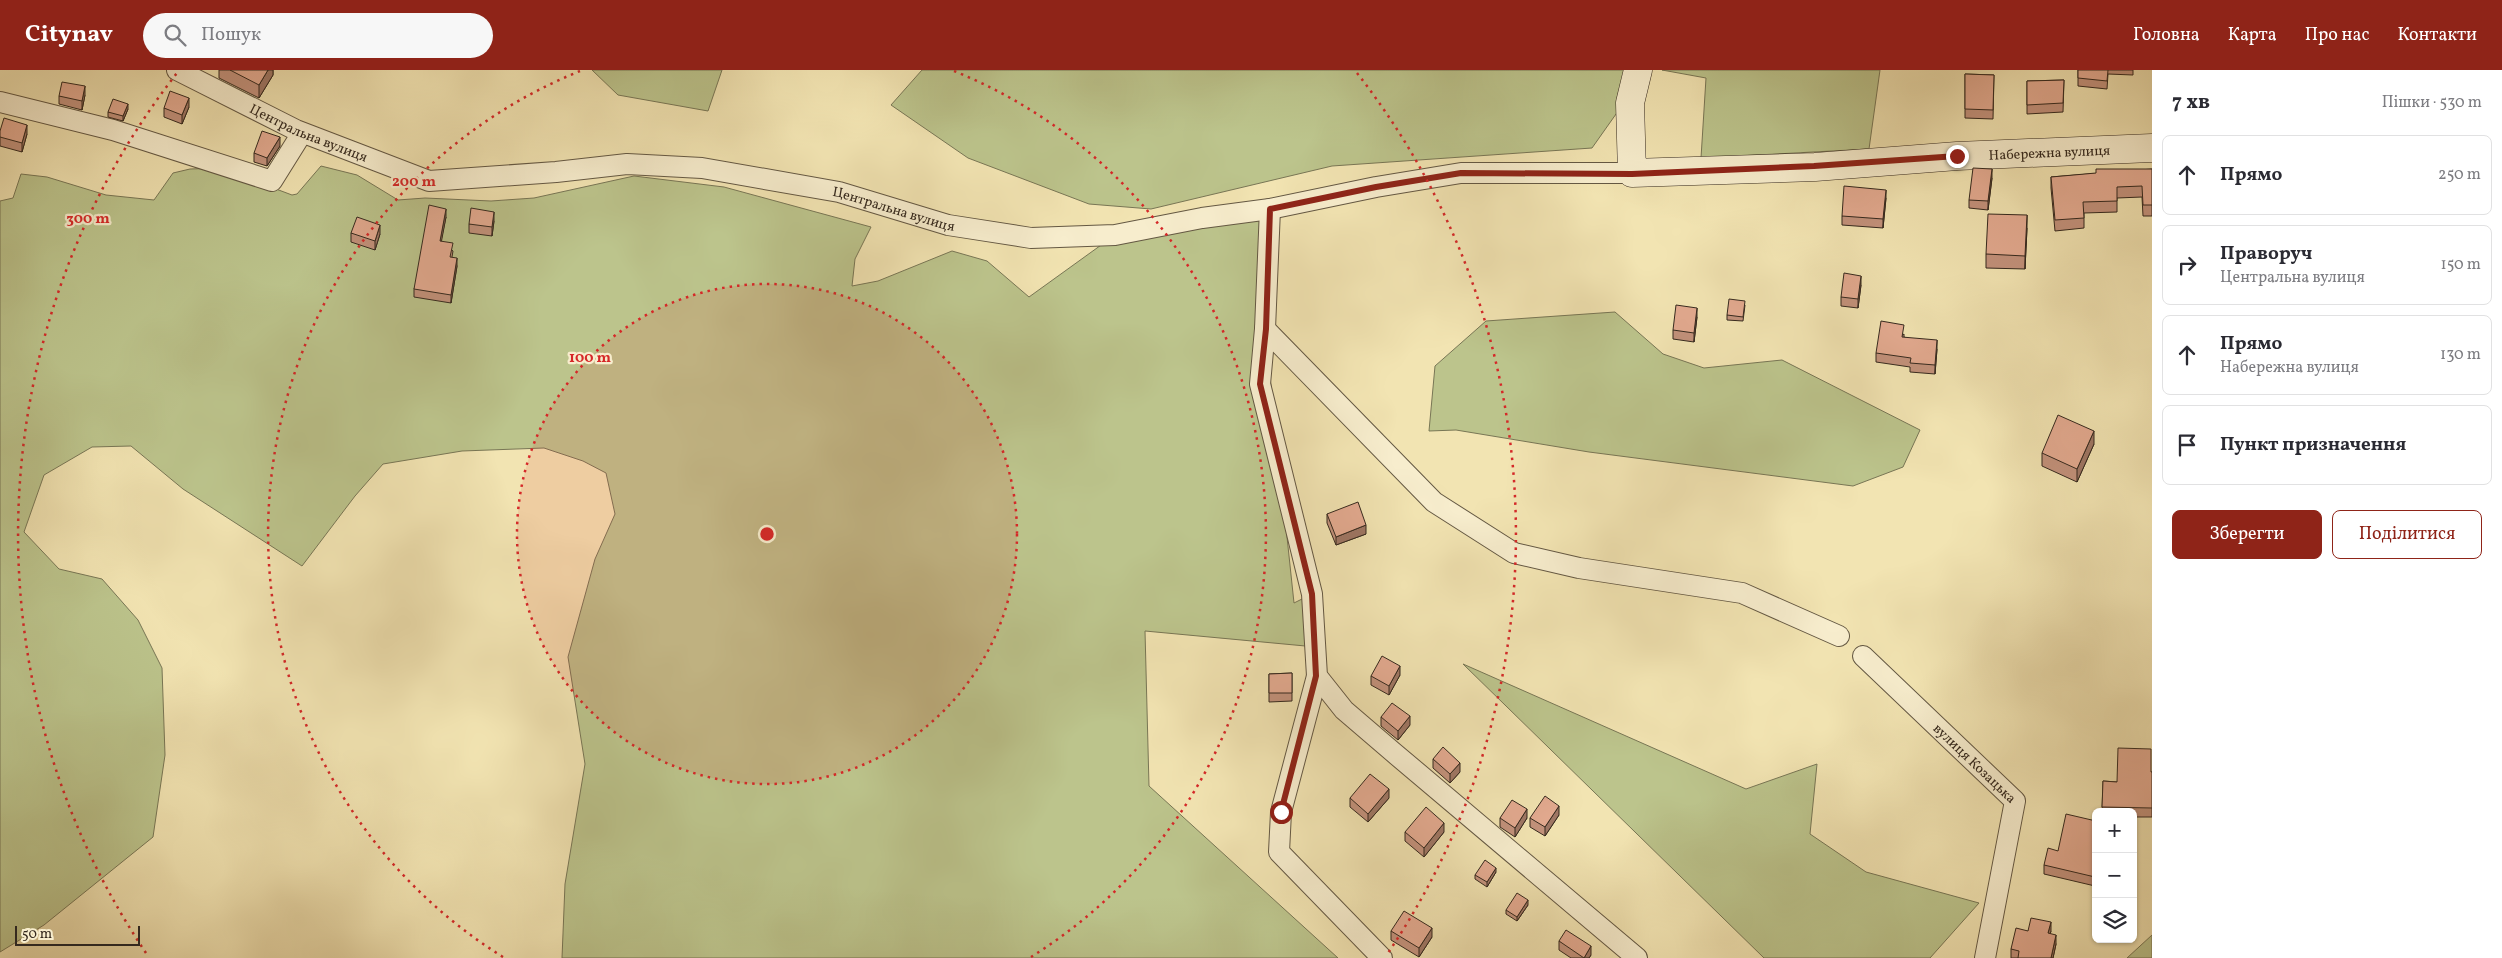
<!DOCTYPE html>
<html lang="uk">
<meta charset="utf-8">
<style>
body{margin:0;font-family:Vollkorn,serif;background:#f7f7f7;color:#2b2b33}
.controls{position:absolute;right:15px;bottom:15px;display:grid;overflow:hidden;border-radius:8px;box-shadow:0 1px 4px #0004}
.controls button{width:45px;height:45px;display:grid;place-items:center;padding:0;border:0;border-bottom:1px solid #e1e1e2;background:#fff;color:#2b2b33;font:25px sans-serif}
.scale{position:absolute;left:15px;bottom:12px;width:125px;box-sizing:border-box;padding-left:5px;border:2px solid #35291e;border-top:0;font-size:14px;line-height:18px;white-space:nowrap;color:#35291e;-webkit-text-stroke:4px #f7edcd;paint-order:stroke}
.stop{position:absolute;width:15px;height:15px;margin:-11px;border:4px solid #8f2418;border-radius:50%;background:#fff}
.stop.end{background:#8f2418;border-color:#fff;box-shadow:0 1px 5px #0008}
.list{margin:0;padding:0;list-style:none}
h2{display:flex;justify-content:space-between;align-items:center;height:65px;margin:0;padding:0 20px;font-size:21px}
h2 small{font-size:16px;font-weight:400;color:#7c7c81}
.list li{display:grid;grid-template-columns:32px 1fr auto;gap:15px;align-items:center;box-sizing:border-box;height:80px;margin:0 10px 10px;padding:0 10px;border:1px solid #e1e1e2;border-radius:8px}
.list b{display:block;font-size:19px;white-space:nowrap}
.list p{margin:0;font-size:16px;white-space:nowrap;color:#7c7c81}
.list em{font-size:16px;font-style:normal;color:#7c7c81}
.actions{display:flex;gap:10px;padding:15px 20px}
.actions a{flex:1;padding:11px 0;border:1px solid #8f2418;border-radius:8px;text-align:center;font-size:18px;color:#8f2418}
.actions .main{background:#8f2418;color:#fff}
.icon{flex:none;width:28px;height:28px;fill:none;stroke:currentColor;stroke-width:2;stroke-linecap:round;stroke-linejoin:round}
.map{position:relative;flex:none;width:2152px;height:888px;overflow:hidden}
header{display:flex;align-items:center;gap:30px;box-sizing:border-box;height:70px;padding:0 25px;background:#8f2418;color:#fff}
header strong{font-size:24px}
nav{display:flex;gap:28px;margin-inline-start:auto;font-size:18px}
.search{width:350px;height:45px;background:#f7f7f7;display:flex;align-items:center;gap:12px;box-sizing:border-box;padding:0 18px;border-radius:28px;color:#7c7c81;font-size:19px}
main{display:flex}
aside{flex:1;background:#fff}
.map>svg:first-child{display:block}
.green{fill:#bcc48c;stroke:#787655}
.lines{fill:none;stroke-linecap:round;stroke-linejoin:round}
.street-casing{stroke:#645843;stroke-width:22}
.secondary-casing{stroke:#35291e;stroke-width:29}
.street{stroke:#f7edcd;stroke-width:20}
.secondary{stroke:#f7edcd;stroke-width:28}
.wall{fill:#c3927c;stroke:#35291e}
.shaded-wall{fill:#9f7765;stroke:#35291e}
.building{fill:#e3aa90;stroke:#35291e}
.route{stroke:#8f2418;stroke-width:6}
.ring{fill:none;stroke:#d62828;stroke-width:2.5;stroke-dasharray:2.5 5}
.labels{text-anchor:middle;stroke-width:4.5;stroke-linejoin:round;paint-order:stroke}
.street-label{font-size:14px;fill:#35291e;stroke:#f7edcd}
.centre{fill:#d62828;stroke:#f7edcd;stroke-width:2.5}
.ring-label{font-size:15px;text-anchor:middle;font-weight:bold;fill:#d62828;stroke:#f7edcd;stroke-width:4.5;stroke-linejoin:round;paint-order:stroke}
</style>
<header>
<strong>Citynav</strong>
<div class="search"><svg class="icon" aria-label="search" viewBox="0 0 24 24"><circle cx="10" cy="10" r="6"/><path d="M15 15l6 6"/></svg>Пошук</div>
<nav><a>Головна</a><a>Карта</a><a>Про нас</a><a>Контакти</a></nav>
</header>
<main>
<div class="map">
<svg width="2152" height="888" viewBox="0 0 2152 888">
<rect width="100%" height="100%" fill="#f2e4b2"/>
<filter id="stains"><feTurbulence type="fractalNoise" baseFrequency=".004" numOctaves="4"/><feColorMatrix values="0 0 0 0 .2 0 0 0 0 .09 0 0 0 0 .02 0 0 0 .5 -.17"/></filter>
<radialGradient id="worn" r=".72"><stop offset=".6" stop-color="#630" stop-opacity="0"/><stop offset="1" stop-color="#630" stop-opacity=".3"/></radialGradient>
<path class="green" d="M592 0H722L708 41 618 25Z
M922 0H1630L1621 37 1592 78 1332 96 1151 139 1089 134 968 88 891 35Z
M1662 0H1880L1869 79 1701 88 1706 8Z
M321 96 357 105 398 130 425 128 491 131 534 128 634 106 724 117 871 157 855 189 852 216 878 211 952 181 987 191 1029 227 1115 165 1270 139 1265 259 1294 533 1312 524 1316 577 1145 561 1149 716 1338 888H562L565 814 585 694 568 587 595 489 615 444 606 403 583 391 544 378 462 381 383 394 355 426 302 496 183 419 131 376 92 377 44 405 24 462 59 499 102 509 138 550 162 598 165 685 153 767 44 855 0 882V131L13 128 21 104 47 107 106 125 154 130 173 103 190 99 220 98 292 125 297 124Z
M1615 242 1663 284 1704 298 1782 290 1920 360 1903 397 1853 416 1589 382 1456 360 1429 361 1435 296 1486 251Z
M1463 594 1746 719 1817 694 1810 764 1866 802 1979 833 1930 888H1764Z
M2152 865V888H2127Z"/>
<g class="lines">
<defs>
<g id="street">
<path id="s1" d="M177 0 296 60 429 111 556 102 627 94 702 98 839 122 948 155 1031 168 1115 165 1202 148 1270 139 1376 117 1461 103H1632"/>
<path d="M0 32 113 60 272 111 302 63"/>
<path d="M1270 139 1265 259 1260 314 1312 524 1317 606 1344 640 1393 682 1637 888"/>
<path d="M1265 259 1434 432 1514 483 1579 498 1742 523 1839 566"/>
<path id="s2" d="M1863 586 2015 731 1985 888"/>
<path d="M1317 606 1281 742 1279 782 1382 888"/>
</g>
<g id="secondary">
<path id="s3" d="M1638 0 1630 33 1632 103 1815 97 1957 86 2152 78"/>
</g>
</defs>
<use href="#street" class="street-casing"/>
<use href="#secondary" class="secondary-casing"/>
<use href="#street" class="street"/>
<use href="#secondary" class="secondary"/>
</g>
<path class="wall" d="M219 0H273V5L259 28 219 8Z
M2078 0H2133V5L2108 4 2107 19 2078 16Z
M1965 4 1994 5 1993 49 1965 48Z
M2064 10 2063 42 2027 44V11Z
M85 25 82 40 59 34V26Z
M189 37 182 54 164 47V38Z
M128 39 123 51 108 47V42Z
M0 61 27 64 22 82 0 76Z
M280 76 267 96 254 92V83Z
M2152 99V146H2143L2142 127 2117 128V142L2084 143V158L2055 161 2051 118V107Z
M1992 108 1988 140 1969 138V130Z
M1886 128 1883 158 1842 155V146Z
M446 147 441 171 453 181 452 187 457 196 451 233 414 227V219Z
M494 151 492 166 469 163V154Z
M2027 158 2025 199 1986 198V184Z
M351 163 380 164 375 180 351 172Z
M1861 215 1858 238 1841 236V227Z
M1745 235 1743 251 1727 250V245Z
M1697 247 1694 272 1673 269V260Z
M1904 264V267L1937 279 1935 304 1910 302V297L1876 292V283Z
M2094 374 2077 412 2042 396V383Z
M1327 444 1366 464 1336 475 1327 453Z
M1292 603V631L1269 632V604Z
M1400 605 1389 625 1371 615V606Z
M1381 647 1410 655 1398 670 1381 656Z
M1433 689 1460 702 1450 713 1433 698Z
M2151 702H2152V747H2133V742H2102L2103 711 2117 712Z
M1350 728H1389L1368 752 1350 737Z
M1559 745 1545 766 1530 757V748Z
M1500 748H1527L1515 767 1500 757Z
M2096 751 2095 816 2044 804V795L2058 781Z
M1405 762H1444L1424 787 1405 771Z
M1496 802 1487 817 1475 809V805Z
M1528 835 1517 851 1506 844V840Z
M1391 861 1432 867 1419 887 1391 870Z
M2028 861H2051L2050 864 2056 874 2053 888H2011V879Z
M1559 871 1591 885 1589 888H1571L1559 880Z"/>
<path class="shaded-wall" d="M268 0H273V5L259 28V15Z
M85 16V25L82 40V31Z
M189 28V37L182 54V45Z
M128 34V39L123 51V46Z
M27 55V64L22 82V73Z
M280 67V76L267 96V88Z
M1992 99V108L1988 140V131Z
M1886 120V128L1883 158V149Z
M446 139V147L440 179V171Z
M494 142V151L492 166V157Z
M2027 145V158L2025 199V186Z
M380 155V164L375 180V171Z
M457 188V196L451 233V225Z
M1861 206V215L1858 238V229Z
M1697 238V247L1694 272V263Z
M1937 270V279L1935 304V295Z
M2094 361V374L2077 412V399Z
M1366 455V464L1336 475V467Z
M1400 596V605L1389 625V616Z
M1410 646V655L1398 670V661Z
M1460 693V702L1450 713V704Z
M1389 719V728L1368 752V744Z
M1559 736V745L1545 766V757Z
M1527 739V748L1515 767V758Z
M1444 753V762L1424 787V778Z
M1496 798V802L1487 817V812Z
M1528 830V835L1517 851V847Z
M2051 852V861L2048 872V863Z
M1432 858V867L1419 887V878Z
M2056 865V874L2053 888H2051Z
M1591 876V885L1589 888H1584Z"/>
<path class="building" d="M230 0H268L259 15Z
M2078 0H2108L2107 11 2078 8Z
M1965 4 1994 5 1993 40 1965 39Z
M2064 10 2063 33 2027 35V11Z
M62 12 85 16 82 31 59 26Z
M170 21 189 28 182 45 164 38Z
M113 29 128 34 123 46 108 42Z
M4 48 27 55 22 73 0 67V61Z
M262 61 280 67 267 88 254 83Z
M1973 98 1992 99 1988 131 1969 130Z
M2096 99H2152V135H2143L2142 116 2117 117V131L2083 132 2084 148 2055 150 2051 107 2096 103Z
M1844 116 1886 120 1883 149 1842 146Z
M429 135 446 139 440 171 453 173 450 187 457 188 451 225 414 219Z
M471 138 494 142 492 157 469 154Z
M1988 144 2027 145 2025 186 1986 184Z
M357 147 380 155 375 171 351 163Z
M1844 203 1861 206 1858 229 1841 227Z
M1729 229 1745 231 1743 247 1727 245Z
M1676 235 1697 238 1694 263 1673 260Z
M1881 251 1904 255 1902 267 1937 270 1935 295 1910 293 1911 288 1876 283Z
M2058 345 2094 361 2077 399 2042 383Z
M1358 432 1366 455 1336 467 1327 444Z
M1382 586 1400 596 1389 616 1371 606Z
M1292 603V623H1269V604Z
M1392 633 1410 646 1398 661 1381 647Z
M1443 677 1460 693 1450 704 1433 689Z
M2118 678 2151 679V702H2152V738L2102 737 2103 711 2117 712Z
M1370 704 1389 719 1368 744 1350 728Z
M1545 726 1559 736 1545 757 1530 748Z
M1512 730 1527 739 1515 758 1500 748Z
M1426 737 1444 753 1424 778 1405 762Z
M2066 744 2096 751V804L2095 807 2044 795 2048 778 2058 781Z
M1485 790 1496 798 1487 812 1475 805Z
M1517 823 1528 830 1517 847 1506 840Z
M1404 841 1432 858 1419 878 1391 861Z
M2031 848 2051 852 2048 863 2056 865 2051 888H2018L2019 881 2011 879 2016 858 2028 861Z
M1566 860 1591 876 1584 888 1559 871Z"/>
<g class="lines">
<path class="route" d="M1281 742 1316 606 1312 524 1260 314 1266 259 1270 139 1376 117 1461 103 1632 104 1814 96 1957 86"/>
</g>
<circle cx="767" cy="464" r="250" fill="#d62828" fill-opacity=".12"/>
<g class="ring">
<circle cx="767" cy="464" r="250"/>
<path d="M503 887A499 499 0 0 1 580 1M954 1A499 499 0 0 1 1031 887"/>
<path d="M146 883A749 749 0 0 1 177 3M1357 3A749 749 0 0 1 1388 883"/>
</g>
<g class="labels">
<g class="street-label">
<text dy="5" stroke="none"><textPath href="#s1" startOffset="146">Центральна вулиця</textPath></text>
<text dy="5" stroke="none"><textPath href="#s3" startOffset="522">Набережна вулиця</textPath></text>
<text dy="5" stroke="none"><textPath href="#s1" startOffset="746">Центральна вулиця</textPath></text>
<text dy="5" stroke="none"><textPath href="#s2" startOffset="155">вулиця Козацька</textPath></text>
</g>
</g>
<circle cx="767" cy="464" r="8" class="centre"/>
<g class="ring-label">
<text x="414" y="116">200 m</text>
<text x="88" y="153">300 m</text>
<text x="590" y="292">100 m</text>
</g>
<rect width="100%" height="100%" filter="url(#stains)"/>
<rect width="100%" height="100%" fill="url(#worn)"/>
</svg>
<div class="controls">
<button>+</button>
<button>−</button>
<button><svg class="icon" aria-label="layers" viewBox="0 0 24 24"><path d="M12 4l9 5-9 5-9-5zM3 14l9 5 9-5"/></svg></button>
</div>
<div class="scale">50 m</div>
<div class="stop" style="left:1281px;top:742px"></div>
<div class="stop end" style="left:1957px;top:86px"></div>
</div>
<aside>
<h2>7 хв<small>Пішки · 530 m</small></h2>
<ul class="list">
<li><svg class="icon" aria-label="ahead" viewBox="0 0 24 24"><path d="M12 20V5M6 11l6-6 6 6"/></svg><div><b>Прямо</b></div><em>250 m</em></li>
<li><svg class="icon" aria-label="right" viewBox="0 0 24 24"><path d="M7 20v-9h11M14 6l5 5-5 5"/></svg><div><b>Праворуч</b><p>Центральна вулиця</p></div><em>150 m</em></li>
<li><svg class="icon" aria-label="ahead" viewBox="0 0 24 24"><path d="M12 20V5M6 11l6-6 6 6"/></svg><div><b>Прямо</b><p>Набережна вулиця</p></div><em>130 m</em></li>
<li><svg class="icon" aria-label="arrive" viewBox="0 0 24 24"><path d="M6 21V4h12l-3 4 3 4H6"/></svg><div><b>Пункт призначення</b></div></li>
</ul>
<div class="actions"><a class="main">Зберегти</a><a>Поділитися</a></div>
</aside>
</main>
